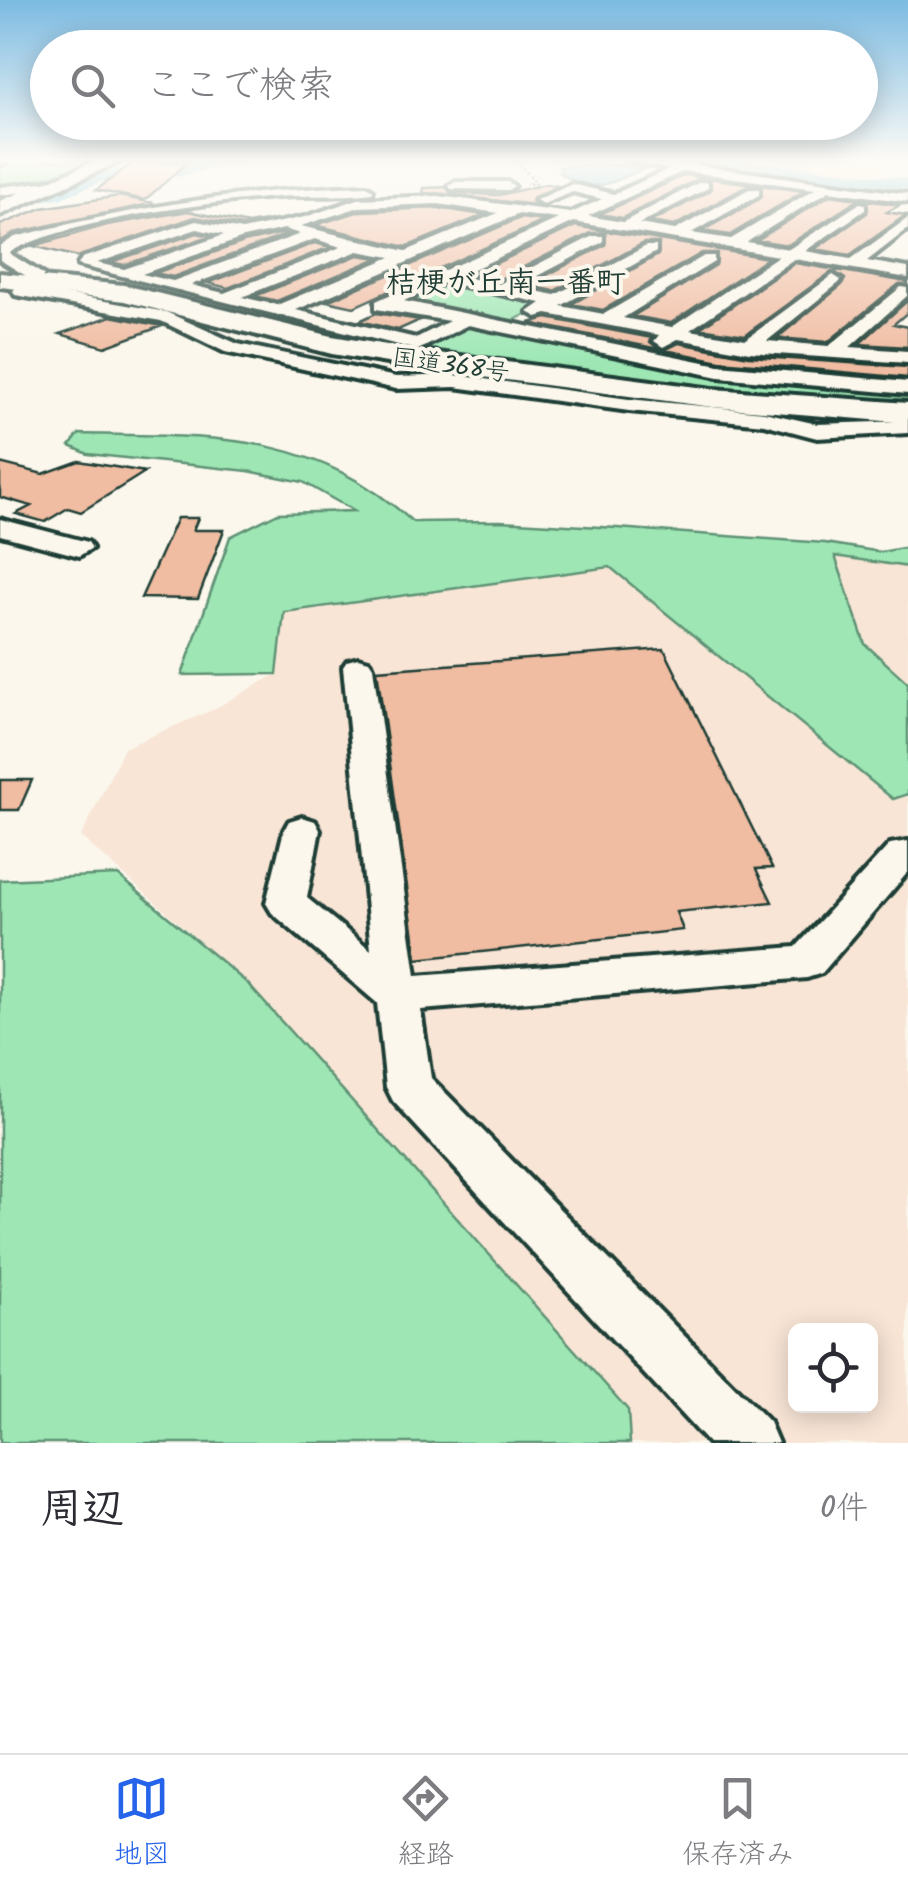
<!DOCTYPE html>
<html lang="ja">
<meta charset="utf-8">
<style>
body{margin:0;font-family:Kalam,"Klee One",sans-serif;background:#f2f2f3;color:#2b2b33}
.controls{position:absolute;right:30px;bottom:30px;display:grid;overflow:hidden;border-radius:15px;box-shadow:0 5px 25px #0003}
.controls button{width:90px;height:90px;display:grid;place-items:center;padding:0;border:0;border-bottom:2px solid #e1e1e2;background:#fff;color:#2b2b33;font:50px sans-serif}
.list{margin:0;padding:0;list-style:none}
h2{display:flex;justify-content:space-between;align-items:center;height:130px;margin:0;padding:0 40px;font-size:42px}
h2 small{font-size:32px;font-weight:400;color:#7c7c81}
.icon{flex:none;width:55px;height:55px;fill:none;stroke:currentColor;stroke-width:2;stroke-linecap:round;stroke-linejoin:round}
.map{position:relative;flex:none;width:908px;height:1443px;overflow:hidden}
.search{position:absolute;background:#fff;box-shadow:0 5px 25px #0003;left:30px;right:30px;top:30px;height:110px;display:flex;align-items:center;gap:25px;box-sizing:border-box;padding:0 35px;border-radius:55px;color:#7c7c81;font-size:38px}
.sheet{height:310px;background:#fff}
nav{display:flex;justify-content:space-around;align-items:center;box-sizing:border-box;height:140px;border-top:2px solid #e1e1e2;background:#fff;font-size:28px;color:#7c7c81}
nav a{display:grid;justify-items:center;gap:5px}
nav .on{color:#2563eb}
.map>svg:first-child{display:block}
.built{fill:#f8e5d6;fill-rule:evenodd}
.green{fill:#9ee7b5;stroke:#5e9274;stroke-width:2.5}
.water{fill:#7ac5d9;stroke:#568f97;stroke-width:2.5}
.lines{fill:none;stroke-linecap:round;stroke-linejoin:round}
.stream-far1{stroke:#568f97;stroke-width:4}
.stream{stroke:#568f97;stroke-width:5}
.river{fill:#7ac5d9;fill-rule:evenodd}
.building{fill:#f0bca2;stroke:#1f3d34;stroke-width:2.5}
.minor-casing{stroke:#1f3d34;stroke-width:8}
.highway-casing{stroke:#1f3d34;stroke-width:8}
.path{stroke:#1f3d34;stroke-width:2.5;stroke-dasharray:2.5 2.5;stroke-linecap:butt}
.minor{fill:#fbf7ec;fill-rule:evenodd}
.highway{fill:#fbf7ec;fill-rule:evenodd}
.labels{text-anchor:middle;stroke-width:8;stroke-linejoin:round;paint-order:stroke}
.far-street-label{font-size:25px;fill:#1f3d34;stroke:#fbf7ec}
.far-quarter-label{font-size:30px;font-weight:bold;fill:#1f3d34;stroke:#fbf7ec}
</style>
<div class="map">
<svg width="908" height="1443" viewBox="0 0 908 1443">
<rect width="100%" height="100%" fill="#fbf7ec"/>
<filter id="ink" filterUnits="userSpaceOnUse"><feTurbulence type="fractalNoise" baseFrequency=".01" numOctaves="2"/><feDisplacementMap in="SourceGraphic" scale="20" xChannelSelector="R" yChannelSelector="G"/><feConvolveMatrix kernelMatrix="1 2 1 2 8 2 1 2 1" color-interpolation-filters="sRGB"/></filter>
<g filter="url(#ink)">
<path class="built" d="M715 160H884L882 171 860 177Z
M835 556 908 567V683L865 644Z
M610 567 893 799 908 794V1443H630L628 1409 247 983 81 837 124 748 212 710 277 674 283 612ZM796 1330H870V1406H796Z"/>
<path class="green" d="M19 160H106C72 177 35 175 0 188V163Z
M443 281 546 303 511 322 500 324 402 300Z
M467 324 691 372 908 391V402L595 377 412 352Z
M79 434C209 437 310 429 413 522L500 521 617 528 825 543 881 552 908 547V567L835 556 865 644 908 683V794L893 799 610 567 284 612 277 674 182 675 230 537 278 513 354 511 303 482 248 471 88 454 70 446Z
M118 875 247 983 628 1410 630 1443H0V880Z"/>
<path class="water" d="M606 164 643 169C607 184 594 196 559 172L563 171 558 167Z"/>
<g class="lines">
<path class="stream-far1" d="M114 304 179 315 205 331"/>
<path class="stream" d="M566 391 612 397"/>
<path class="river" d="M213 160H248L182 176 101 182 59 199 0 204V194L56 189 98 172Z
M685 160H739L908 179V189L693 165Z"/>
</g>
<path class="building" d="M134 162H188L145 200 96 190Z
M685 175 804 191 730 235 702 231 761 198 762 186H747L674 226 651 222 710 191 711 179H698L622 218 600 214Z
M546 184 558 186 534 197 532 201 537 205 423 193 424 188 446 187 451 193 499 195Z
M830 195 900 205 887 212 906 215 850 255 815 249 867 213 866 200H858L788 245 757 240Z
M119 196 154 203 14 233 0 242V225L42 208Z
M438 208 484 215 406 247 315 225 360 211Z
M188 211 248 224 272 220 242 226 195 217 78 257 33 246 107 225Z
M520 218 544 221 354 307 327 301Z
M575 226 768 258 671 323 633 316 716 265 717 253H702L603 310 572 304 658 255 659 243H644L554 291 528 285 605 245 606 233H591L498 280 471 275Z
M197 233 210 236 124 265 111 262Z
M284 233 288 234 173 277 155 273 244 242Z
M315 243 330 247 228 288 208 283Z
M358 255 378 258 277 301 255 296Z
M795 263 908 282V285L899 284 828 342 777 338 842 285 845 279 833 271 745 335 700 328Z
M908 300V312L894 324 908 327V347L859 344Z
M376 313 420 320 398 330 359 321Z
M111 316 162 326 105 347 60 334Z
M547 318 652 338 650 342 659 349 529 323Z
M679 343 749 356 908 367V378L720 361 665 350Z
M79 461 145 472 81 512 68 508 45 522 16 514 31 506 0 497V463L43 474Z
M177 518H198L193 530H224L198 599 141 598Z
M664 649 772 868 756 869 772 902 676 912 683 930 417 959 377 670Z
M0 780H32L19 810H0Z"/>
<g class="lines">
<defs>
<path id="minor" d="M0 160H9L0 165Z
M625 160H658L908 194V202L829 191 747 242 789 249 860 203 865 204V210L805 251 851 259 908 218V229L867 261 908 268V278L794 259 690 330 746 339 833 275 841 280 839 283 767 341 829 346 901 287 907 288V296L850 347 908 351V363L749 352 678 339 663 347 654 341 659 335 547 314 537 317 528 312 541 303 445 282 404 301 719 365 908 382V394L719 377 468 325 418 350 78 265 82 258 196 221 242 230 305 217 358 199 438 196 571 213 602 199 573 192 543 204 536 200 572 184 614 194 669 169ZM684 171 815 189 731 239 691 233 759 195V189H749L675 230 639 224 708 188V182H700L623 222 588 216ZM438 204 498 213 406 251 301 226 359 207ZM519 214 558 219 376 301V309L449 321 416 338 296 310ZM574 222 778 256 672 327 623 318 714 262V256H704L604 314 561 306 656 252V246H646L555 295 517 287 603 242V236H593L499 284 459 276ZM197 229 224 235 124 269 97 263ZM284 229 300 234 173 281 142 274 243 238ZM315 239 341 247 224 293 191 285ZM358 251 391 257 277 305 242 297Z
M59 180 65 184 63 187 0 195V187Z
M455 182H508L514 186 508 190 451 189 449 186Z
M367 186 373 190 372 193C346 197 320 195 295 196 227 199 64 220 9 253L44 275 33 288 166 312 238 344 396 377 455 375 629 399 764 412 817 424 908 421V433L817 438 764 424 629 411 455 387 396 389 225 352 161 321 15 295 13 291 26 276 0 260V246L15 237C132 207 246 189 367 186Z
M0 519 88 542 92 548 79 556 0 535Z
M358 658 369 661 373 667 416 976 796 947 890 844 908 841V872L822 973 807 978 421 1010 431 1078 769 1422 778 1443H708L393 1101 386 1087 377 1003 272 913 266 903 284 830 289 821 302 817 315 821 320 830 307 898 371 950 343 667 347 661Z"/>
<path id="highway" d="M98 160H123L0 215V201Z
M0 273 124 285 332 336 430 352 713 389 908 403V423L713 407 430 370 332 354 124 301 0 287Z"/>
</defs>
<use href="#minor" class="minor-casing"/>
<use href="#highway" class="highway-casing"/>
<path class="path" d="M516 160 536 183 526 184
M554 160H602"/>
<use href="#minor" class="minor"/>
<use href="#highway" class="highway"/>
</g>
</g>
<linearGradient id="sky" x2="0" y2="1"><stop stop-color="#7cbbe2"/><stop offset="0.44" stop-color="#fdfbf6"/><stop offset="1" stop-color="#fdfbf6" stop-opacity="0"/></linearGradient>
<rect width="908" height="362" fill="url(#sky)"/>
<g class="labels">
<g class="far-street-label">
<text transform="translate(451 364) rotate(8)" y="9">国道368号</text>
</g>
<g class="far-quarter-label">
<text x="506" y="292">桔梗が丘南一番町</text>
</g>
</g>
</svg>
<div class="controls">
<button><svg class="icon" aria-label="locate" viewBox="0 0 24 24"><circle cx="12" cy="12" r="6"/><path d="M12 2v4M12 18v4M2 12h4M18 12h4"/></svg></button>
</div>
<div class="search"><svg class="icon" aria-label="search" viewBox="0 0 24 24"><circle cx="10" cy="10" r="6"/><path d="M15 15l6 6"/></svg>ここで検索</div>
</div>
<section class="sheet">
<h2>周辺<small>0件</small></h2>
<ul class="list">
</ul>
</section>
<nav>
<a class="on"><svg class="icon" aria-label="map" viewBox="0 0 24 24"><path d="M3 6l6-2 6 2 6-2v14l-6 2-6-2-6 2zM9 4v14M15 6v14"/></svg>地図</a>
<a><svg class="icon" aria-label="directions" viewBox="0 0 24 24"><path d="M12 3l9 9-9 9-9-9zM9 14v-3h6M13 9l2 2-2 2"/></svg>経路</a>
<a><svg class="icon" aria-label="saved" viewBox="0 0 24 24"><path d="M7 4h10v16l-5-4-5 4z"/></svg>保存済み</a>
</nav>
